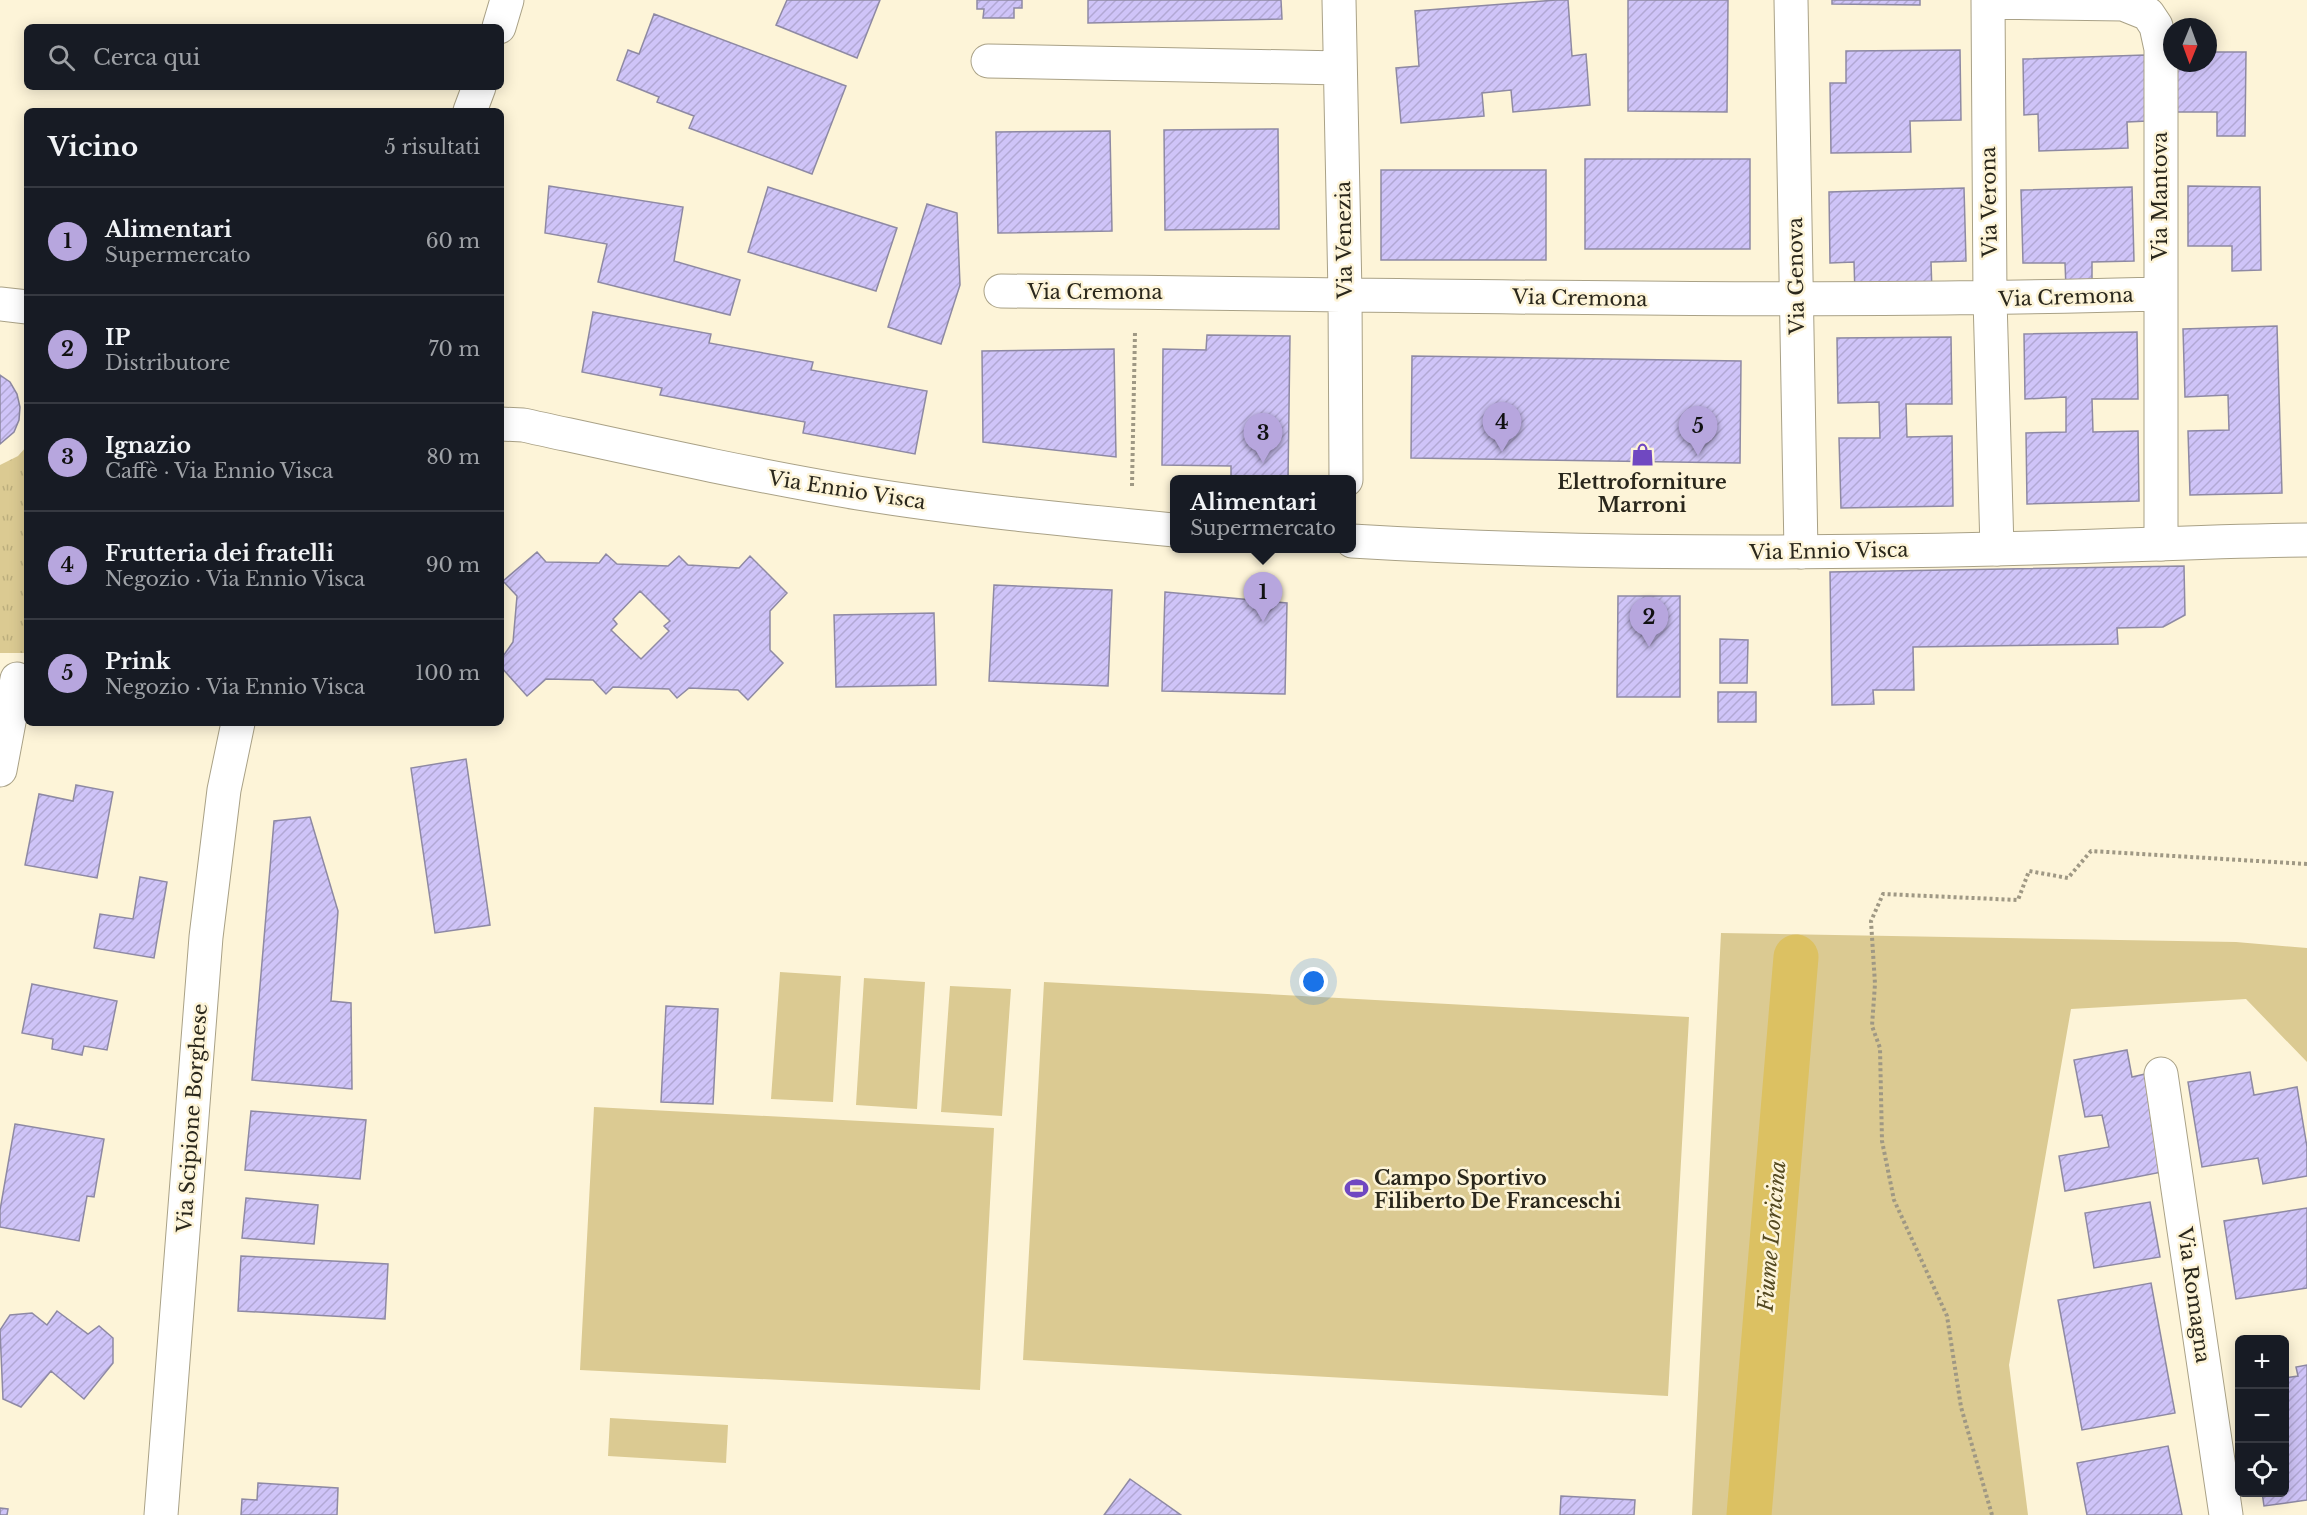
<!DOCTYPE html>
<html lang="it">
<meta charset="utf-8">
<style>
body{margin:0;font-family:"Libre Baskerville",serif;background:#20242c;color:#f1f3f6}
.controls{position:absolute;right:18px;bottom:18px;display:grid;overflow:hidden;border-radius:9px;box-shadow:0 3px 15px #0003}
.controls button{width:54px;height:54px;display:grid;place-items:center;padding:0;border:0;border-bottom:2px solid #363941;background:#171b24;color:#f1f3f6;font:30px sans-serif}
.compass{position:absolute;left:2163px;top:18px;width:54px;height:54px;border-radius:50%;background:#171b24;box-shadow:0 3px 15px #0003;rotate:181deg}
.you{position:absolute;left:1314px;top:982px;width:21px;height:21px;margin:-15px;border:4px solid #fff;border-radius:50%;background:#1a73e8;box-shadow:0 0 0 9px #1a73e833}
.badge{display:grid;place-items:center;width:39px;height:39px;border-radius:50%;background:#b7a6de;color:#111;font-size:20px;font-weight:700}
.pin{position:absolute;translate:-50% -50px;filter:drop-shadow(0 2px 3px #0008)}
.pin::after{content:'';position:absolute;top:32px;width:21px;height:18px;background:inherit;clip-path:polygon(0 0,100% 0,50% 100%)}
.popup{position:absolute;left:1170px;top:475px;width:186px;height:78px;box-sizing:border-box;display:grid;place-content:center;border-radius:9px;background:#171b24;filter:drop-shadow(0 2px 4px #0005);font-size:20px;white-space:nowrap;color:#9ea1a6}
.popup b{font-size:22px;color:#f1f3f6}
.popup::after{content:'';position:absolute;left:50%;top:100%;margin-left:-12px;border:12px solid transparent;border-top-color:#171b24}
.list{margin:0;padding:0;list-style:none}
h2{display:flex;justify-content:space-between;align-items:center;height:78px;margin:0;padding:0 24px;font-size:26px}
h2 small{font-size:20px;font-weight:400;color:#9ea1a6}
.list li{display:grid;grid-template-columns:39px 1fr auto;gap:18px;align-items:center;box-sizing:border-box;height:108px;padding:0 24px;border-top:2px solid #363941}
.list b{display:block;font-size:22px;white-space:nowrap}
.list p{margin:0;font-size:20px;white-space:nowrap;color:#9ea1a6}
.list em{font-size:20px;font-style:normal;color:#9ea1a6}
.icon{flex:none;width:33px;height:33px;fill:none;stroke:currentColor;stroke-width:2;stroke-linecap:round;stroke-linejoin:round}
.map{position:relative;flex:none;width:2307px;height:1515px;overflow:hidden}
.search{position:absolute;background:#171b24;box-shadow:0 3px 15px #0003;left:24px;top:24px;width:480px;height:66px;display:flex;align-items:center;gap:15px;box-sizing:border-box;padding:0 21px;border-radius:9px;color:#9ea1a6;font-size:22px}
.panel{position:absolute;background:#171b24;box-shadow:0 3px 15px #0003;left:24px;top:108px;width:480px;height:618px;border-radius:9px}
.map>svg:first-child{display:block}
.grass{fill:#dbca92}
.park{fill:url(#park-tufts)}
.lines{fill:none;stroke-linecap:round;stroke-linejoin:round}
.canal{stroke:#dcc162;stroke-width:45}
.building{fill:url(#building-hatch);stroke:#8e89a3;stroke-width:1.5;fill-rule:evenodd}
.minor-casing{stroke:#a9a186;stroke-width:35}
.major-casing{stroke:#a9a186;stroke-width:35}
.path{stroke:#9f9884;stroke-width:4;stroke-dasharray:3 3;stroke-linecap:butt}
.minor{stroke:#fff;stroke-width:33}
.major{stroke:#fff;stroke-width:33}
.labels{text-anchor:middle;stroke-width:5;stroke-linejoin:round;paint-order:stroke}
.street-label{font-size:20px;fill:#2a271c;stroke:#fdf4d8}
.poi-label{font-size:20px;font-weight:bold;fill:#2a271c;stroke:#fdf4d8}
.water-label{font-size:21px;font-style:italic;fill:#544920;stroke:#fdf4d8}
</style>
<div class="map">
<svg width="2307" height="1515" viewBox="0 0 2307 1515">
<defs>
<pattern id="park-tufts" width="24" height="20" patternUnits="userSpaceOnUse" patternTransform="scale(1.5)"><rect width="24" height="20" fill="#dbca92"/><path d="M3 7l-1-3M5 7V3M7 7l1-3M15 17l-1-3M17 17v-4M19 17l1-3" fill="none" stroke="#bcae7d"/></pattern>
<pattern id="building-hatch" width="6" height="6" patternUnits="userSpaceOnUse" patternTransform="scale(1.5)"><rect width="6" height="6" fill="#cfc4f8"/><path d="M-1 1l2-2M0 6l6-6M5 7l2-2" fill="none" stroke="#b2a8d4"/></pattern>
</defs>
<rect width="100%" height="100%" fill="#fdf4d8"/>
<path class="grass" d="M1721 933 2236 942 2307 948V1062L2246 999 2071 1009 2009 1365 2028 1515H1692Z
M780 972 841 976 833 1102 771 1099Z
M864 978 925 982 917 1109 856 1105Z
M1044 982 1689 1017 1668 1396 1023 1360Z
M950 986 1011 989 1002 1116 941 1112Z
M594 1107 994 1128 980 1390 580 1370Z
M610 1418 728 1425 726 1463 608 1456Z"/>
<path class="park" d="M27 446V653H0V465L18 456Z"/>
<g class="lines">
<path class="canal" d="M1749 1515 1796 957"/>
</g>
<path class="building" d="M787 0H880L857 58 776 25Z
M977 0H1022V8H1014V18H983L984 9H977Z
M1088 0H1281L1282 19 1088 23Z
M1556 0H1568L1572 56 1586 54 1590 105 1513 112 1511 90 1482 93 1484 116 1401 123 1396 68 1419 66 1415 11Z
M1628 0H1728L1727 112 1628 111Z
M1832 0H1920V5L1832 4Z
M654 14 846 86 812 174 689 128 694 116 657 102 659 97 617 80 628 50 639 54Z
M1960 50 1961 120 1910 121 1911 152 1831 153 1830 83H1846V51Z
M2208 52H2246L2245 136H2217V112H2173V63H2208Z
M2145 55 2147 121 2127 122 2128 148 2039 151 2038 114 2024 115 2023 59Z
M1278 129 1279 229 1165 230 1164 130Z
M1110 131 1112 231 998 233 996 132Z
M1585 159H1750V249H1585Z
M1381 170H1546V260H1381Z
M549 186 683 207 674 261 740 280 730 315 598 282 607 244 545 233Z
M2188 186 2260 187 2261 270 2232 271V246H2188Z
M768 187 897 228 876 291 748 252Z
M2132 187 2134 261 2092 262V287L2066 288 2065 263H2023L2021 190Z
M1964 188 1966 261 1931 262 1932 292 1855 294 1854 262 1830 263 1829 192Z
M927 204 957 213 960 285 941 344 888 327Z
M593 312 711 334 709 343 813 362 811 370 927 391 915 454 803 433 805 422 660 395 662 388 582 372Z
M2277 326 2282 493 2190 495 2188 431 2229 430 2228 395 2185 397 2183 329Z
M2137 332 2138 399H2092L2093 432 2138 431 2139 501 2027 504 2026 433 2066 432V397L2025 399 2024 334Z
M1207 335 1290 336 1288 480H1231V466L1162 465 1163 349 1206 350Z
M1951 337 1952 404H1906L1907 437 1952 436 1953 506 1841 508 1839 438H1880L1879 402 1838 403 1837 338Z
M1114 349 1116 457 983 442 982 351Z
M1412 356 1741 361 1740 463 1411 458Z
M0 375 10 382 17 394 20 407 19 420 14 432 0 444Z
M537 552 546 562 599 563 606 554 617 564 668 566 679 556 688 565 739 568 750 556 787 593 770 611V650L783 663 748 700 738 690 689 688 677 698 669 689 613 687 606 694 593 680 546 679 527 696 501 667V659L513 642 517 596 503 581ZM640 591 670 621 664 626 669 631 641 659 611 630 617 624 613 619Z
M2184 566 2185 615 2163 627 2117 628 2118 644 1913 647 1914 690H1873L1874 704 1832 705 1830 572Z
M994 585 1112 590 1108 686 989 681Z
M1165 592 1287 603 1285 694 1162 691Z
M1618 596H1680V697H1617Z
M934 613 936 685 836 687 834 615Z
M1720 639 1748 640 1747 683H1720Z
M1718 692H1756V722H1718Z
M466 759 490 925 435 933 411 768Z
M76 785 113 792 97 878 25 865 39 794 73 801Z
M310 817 338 911 331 1001 351 1003 352 1089 252 1080 274 821Z
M140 877 167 882 154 958 94 948 100 914 133 919Z
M32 984 117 1001 107 1050 84 1046 82 1055 52 1049 53 1039 22 1033Z
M666 1006 718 1009 713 1104 661 1102Z
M2127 1050 2132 1077 2154 1072 2167 1171 2065 1191 2059 1156 2109 1147 2102 1115 2085 1117 2074 1060Z
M2250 1072 2254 1095 2297 1087 2307 1147V1176L2263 1184 2258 1158 2202 1167 2188 1082Z
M251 1111 366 1120 360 1179 245 1170Z
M15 1124 104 1139 94 1197 87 1196 79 1241 0 1227V1210Z
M246 1198 318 1205 314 1244 242 1238Z
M2150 1202 2160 1257 2094 1268 2085 1213Z
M2307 1208V1288L2236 1299 2224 1221Z
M241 1256 388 1264 385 1319 238 1311Z
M2151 1283 2175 1413 2082 1430 2058 1300Z
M57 1311 88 1334 99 1326 113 1338V1363L84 1399 51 1371 21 1407 3 1399 0 1330 10 1315 32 1313 47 1325Z
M2307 1365V1500L2264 1506 2262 1492H2284V1378L2298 1376 2296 1367Z
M2168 1446 2182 1515H2087L2077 1463Z
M1130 1479 1181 1515H1104Z
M258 1483 338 1488 337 1515H241L242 1499 257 1500Z
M1561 1496 1635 1500 1634 1515H1560Z
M0 1508 8 1509 7 1515H0Z"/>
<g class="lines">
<defs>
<path id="minor" d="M1339 0 1345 294 1346 480
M1791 0 1801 552
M1988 0 1990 299 1997 549
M1988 2 2123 4 2148 14 2156 26 2161 49V544
M988 61 1340 68
M1001 291C1388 294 1773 305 2159 294
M0 770 17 679
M2161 1074 2226 1515"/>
<path id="major" d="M499 27 507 0
M470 111 479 87
M0 304 27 307
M501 424 523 425C634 449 745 474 858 493 963 510 1069 520 1174 530
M1352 541C1566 554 1780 554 1995 549 2099 547 2203 541 2307 540
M161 1515 206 937 224 790 238 723"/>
</defs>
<use href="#minor" class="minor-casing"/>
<use href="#major" class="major-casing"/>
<path class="path" d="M1132 486 1135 332
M1992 1515 1961 1407 1947 1316 1894 1200 1882 1141 1880 1048 1872 1026 1875 984 1871 921 1883 894 2018 900 2029 871 2068 878 2091 851 2307 864"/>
<use href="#minor" class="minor"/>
<use href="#major" class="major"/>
</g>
<defs>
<symbol id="shop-bare" viewBox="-9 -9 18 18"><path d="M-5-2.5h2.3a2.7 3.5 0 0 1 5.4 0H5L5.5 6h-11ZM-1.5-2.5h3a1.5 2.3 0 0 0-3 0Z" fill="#7048c1" stroke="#fdf4d8" stroke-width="2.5" paint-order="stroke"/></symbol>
<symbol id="stadium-bare" viewBox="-9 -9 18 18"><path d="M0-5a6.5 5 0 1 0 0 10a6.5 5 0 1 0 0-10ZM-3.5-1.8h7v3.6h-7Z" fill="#7048c1" stroke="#fdf4d8" stroke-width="2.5" paint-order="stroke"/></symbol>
</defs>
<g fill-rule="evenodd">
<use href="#shop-bare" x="1626" y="438" width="33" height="33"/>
<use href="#stadium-bare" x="1340" y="1172" width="33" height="33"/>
</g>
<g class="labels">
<g class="street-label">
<text transform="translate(2160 196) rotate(-90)" y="7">Via Mantova</text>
<text transform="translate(1989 202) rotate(-91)" y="7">Via Verona</text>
<text transform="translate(1344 240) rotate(-91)" y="7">Via Venezia</text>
<text transform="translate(1796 276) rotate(-91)" y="7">Via Genova</text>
<text x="1095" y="299">Via Cremona</text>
<text transform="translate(2066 297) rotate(-2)" y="7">Via Cremona</text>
<text transform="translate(1580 298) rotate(1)" y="7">Via Cremona</text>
<text transform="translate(847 490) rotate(9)" y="7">Via Ennio Visca</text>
<text transform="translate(1829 551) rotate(-1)" y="7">Via Ennio Visca</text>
<text transform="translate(192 1118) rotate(-86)" y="7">Via Scipione Borghese</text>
<text transform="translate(2194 1295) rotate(82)" y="7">Via Romagna</text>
</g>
<g class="poi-label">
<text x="1642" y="489">Elettroforniture<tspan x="1642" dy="23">Marroni</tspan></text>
<text x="1374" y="1185" text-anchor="start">Campo Sportivo<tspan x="1374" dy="23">Filiberto De Franceschi</tspan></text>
</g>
<g class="water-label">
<text transform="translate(1772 1236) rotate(-85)" y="7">Fiume Loricina</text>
</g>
</g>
</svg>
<div class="controls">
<button>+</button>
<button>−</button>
<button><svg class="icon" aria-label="locate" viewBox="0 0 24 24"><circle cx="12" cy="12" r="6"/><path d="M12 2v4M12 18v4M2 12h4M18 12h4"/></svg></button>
</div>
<svg class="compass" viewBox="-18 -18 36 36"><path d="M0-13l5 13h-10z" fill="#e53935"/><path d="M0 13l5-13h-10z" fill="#9ea1a6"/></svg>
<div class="you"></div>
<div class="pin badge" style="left:1263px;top:622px">1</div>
<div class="popup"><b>Alimentari</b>Supermercato</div>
<div class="pin badge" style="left:1649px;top:647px">2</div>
<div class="pin badge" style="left:1263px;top:463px">3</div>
<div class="pin badge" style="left:1502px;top:452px">4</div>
<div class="pin badge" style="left:1698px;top:456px">5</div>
<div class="search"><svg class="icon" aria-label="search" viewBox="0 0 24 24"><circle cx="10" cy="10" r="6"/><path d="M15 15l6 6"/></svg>Cerca qui</div>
<section class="panel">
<h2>Vicino<small>5 risultati</small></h2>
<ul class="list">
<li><span class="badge">1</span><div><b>Alimentari</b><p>Supermercato</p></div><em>60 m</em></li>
<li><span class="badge">2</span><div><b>IP</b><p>Distributore</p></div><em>70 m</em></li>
<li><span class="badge">3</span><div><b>Ignazio</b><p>Caffè · Via Ennio Visca</p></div><em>80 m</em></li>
<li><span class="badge">4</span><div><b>Frutteria dei fratelli</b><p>Negozio · Via Ennio Visca</p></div><em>90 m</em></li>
<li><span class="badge">5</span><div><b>Prink</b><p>Negozio · Via Ennio Visca</p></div><em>100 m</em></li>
</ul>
</section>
</div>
